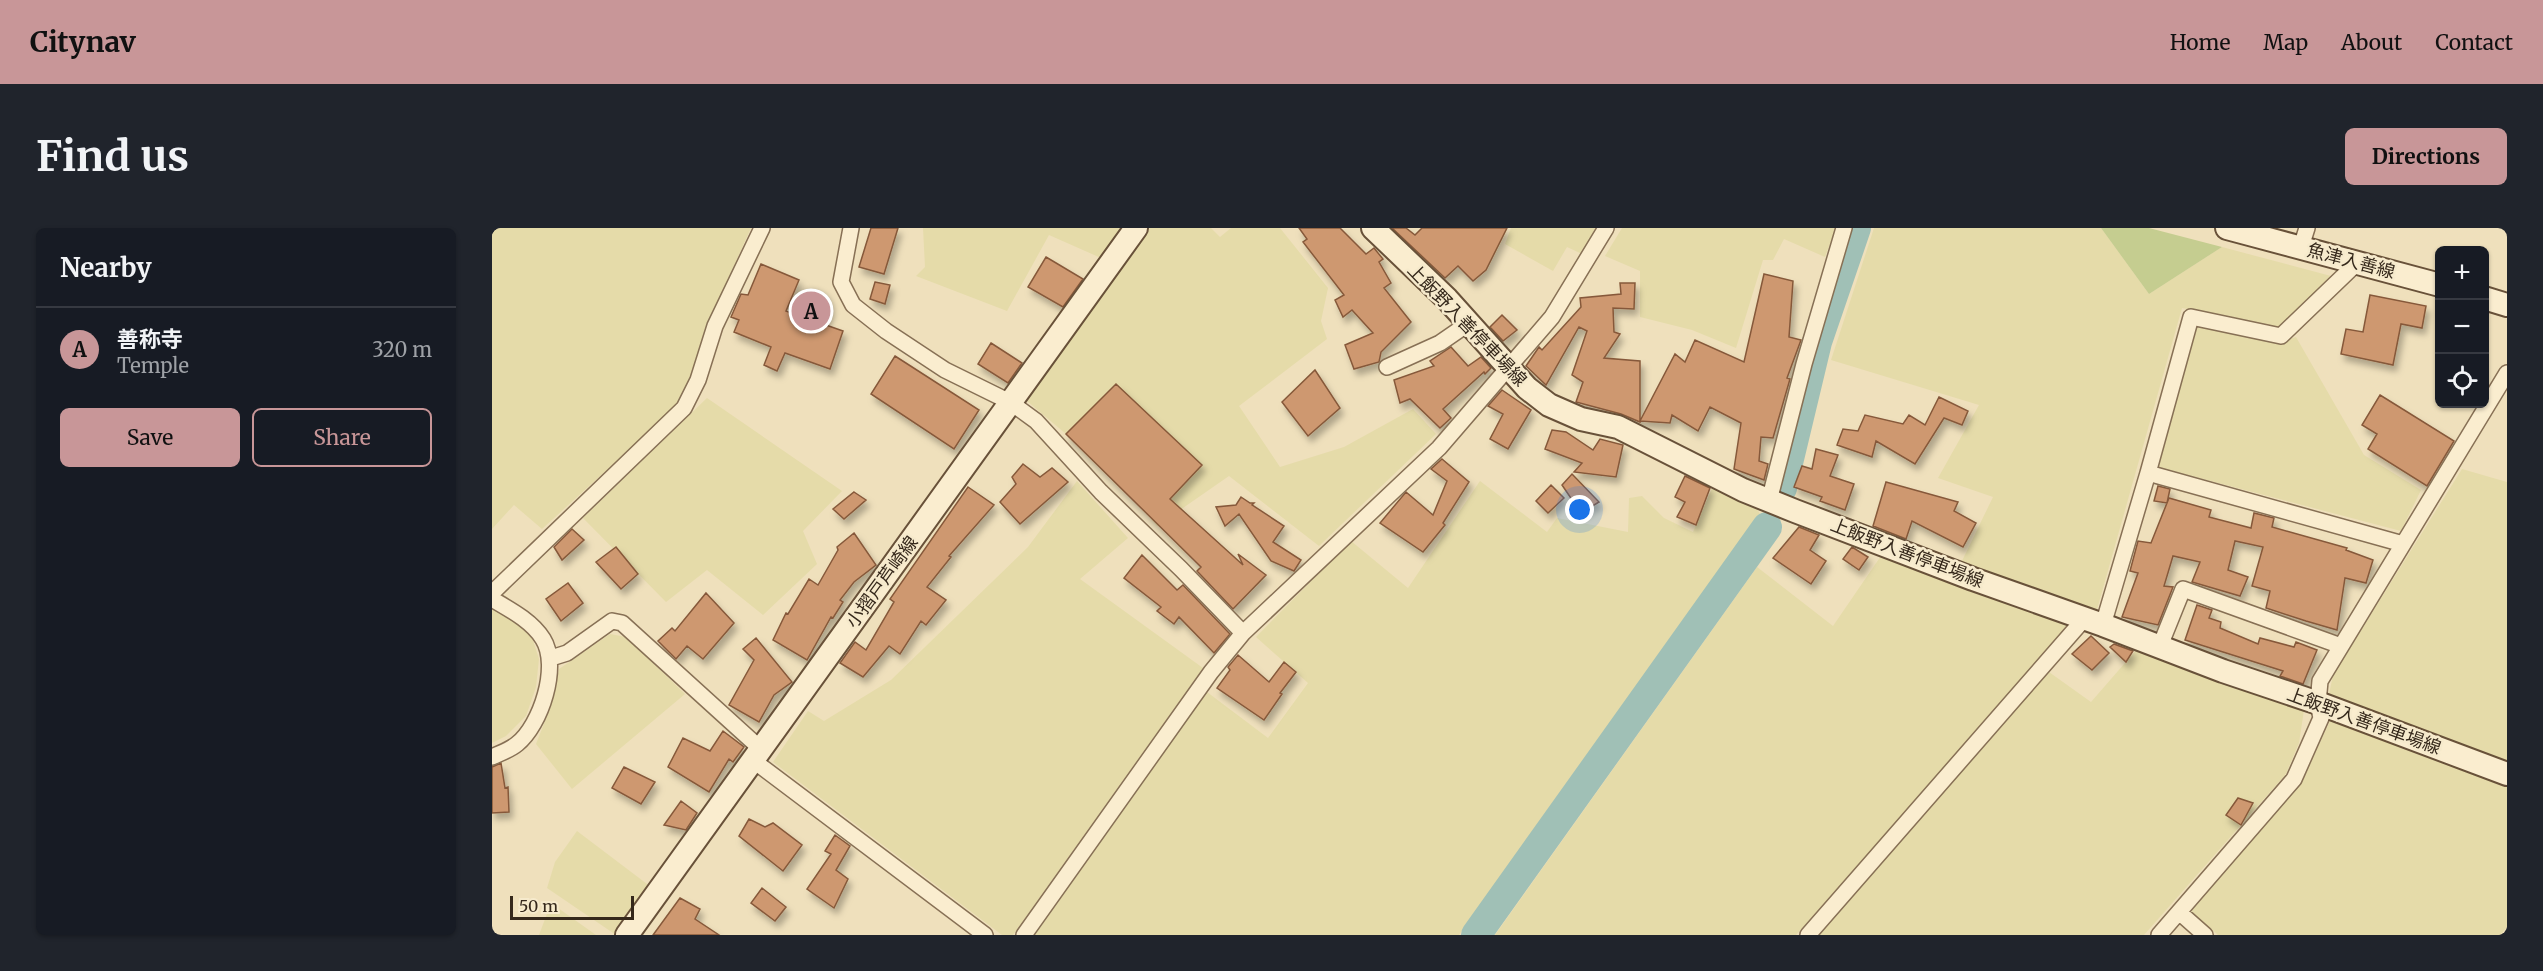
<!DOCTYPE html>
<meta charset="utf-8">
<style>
body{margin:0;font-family:Merriweather,"Noto Sans JP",serif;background:#20242c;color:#f1f3f6}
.controls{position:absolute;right:18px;top:18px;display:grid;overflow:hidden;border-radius:9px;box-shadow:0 2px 4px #0004}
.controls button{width:54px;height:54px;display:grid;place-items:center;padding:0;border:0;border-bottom:2px solid #363941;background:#171b24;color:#f1f3f6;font:30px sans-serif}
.scale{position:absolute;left:18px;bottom:15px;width:124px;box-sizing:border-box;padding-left:6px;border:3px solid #35281b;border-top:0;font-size:16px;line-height:21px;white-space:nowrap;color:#35281b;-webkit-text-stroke:4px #f6eacc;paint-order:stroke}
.you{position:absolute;left:1088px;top:282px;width:21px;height:21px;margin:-15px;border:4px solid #fff;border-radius:50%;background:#1a73e8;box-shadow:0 0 0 9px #1a73e833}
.badge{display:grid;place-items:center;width:39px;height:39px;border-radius:50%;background:#c89698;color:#111;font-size:20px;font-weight:700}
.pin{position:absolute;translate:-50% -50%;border:3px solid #fff;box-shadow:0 2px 6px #0006}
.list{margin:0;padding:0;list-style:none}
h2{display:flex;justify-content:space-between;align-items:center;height:78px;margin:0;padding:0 24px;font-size:26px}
h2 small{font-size:20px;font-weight:400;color:#9ea1a6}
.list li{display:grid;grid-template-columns:39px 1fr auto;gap:18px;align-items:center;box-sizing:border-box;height:84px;padding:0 24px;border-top:2px solid #363941}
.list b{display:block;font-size:22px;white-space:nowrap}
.list p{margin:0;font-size:20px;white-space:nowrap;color:#9ea1a6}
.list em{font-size:20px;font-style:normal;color:#9ea1a6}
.actions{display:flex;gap:12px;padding:18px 24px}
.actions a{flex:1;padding:14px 0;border:2px solid #c89698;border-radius:9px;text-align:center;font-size:21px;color:#c89698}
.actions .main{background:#c89698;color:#111}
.icon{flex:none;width:33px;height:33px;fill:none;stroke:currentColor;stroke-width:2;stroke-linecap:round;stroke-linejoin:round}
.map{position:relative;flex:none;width:2015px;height:707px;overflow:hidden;border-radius:9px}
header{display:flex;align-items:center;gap:36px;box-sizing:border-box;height:84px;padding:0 30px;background:#c89698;color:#111}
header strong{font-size:28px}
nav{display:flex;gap:33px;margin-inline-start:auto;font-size:21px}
.intro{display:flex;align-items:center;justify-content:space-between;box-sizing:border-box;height:144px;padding:0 36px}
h1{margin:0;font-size:42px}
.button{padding:15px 27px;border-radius:9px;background:#c89698;color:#111;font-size:21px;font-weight:700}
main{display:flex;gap:36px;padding:0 36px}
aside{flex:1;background:#171b24;border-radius:9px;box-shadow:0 2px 4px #0004}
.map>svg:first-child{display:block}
.farmland{fill:#e5dba9}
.green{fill:#c5cd90}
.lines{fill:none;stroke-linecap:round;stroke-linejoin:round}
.river{stroke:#a0c0b6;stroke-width:30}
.building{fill:#ce9870;stroke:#86593a;stroke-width:1.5;filter:url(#shadow)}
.street-casing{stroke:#877055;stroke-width:18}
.secondary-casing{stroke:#685139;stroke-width:26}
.street{stroke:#faedcf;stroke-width:15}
.secondary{stroke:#faedcf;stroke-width:22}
.labels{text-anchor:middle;stroke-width:5;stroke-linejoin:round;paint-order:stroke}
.street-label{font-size:18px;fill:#35281b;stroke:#f6eacc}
</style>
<header>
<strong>Citynav</strong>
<nav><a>Home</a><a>Map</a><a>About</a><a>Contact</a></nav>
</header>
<div class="intro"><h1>Find us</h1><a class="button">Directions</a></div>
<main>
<aside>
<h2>Nearby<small></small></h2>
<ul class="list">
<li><span class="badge">A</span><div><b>善称寺</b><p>Temple</p></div><em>320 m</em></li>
</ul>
<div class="actions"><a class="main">Save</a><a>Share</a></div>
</aside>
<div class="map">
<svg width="2015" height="707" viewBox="0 0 2015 707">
<defs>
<filter id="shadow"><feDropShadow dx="3.5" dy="6" stdDeviation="3" flood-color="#0004"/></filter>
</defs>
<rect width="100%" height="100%" fill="#efe0bc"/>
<path class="farmland" d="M0 0H259L219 89 201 142 186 177 50 301 22 277 0 301Z
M431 0H630L609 30 557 7 515 83 424 48 433 39Z
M658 0H719L728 9 739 0H788L836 60 829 93 835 111 747 178 788 239 852 219 921 181 944 206 827 318 737 248 665 298 659 291 709 237 624 157 574 206 535 173Z
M1019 0H1104L1090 26 1075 19 1061 43 1013 16Z
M1130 0H1344L1333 29 1292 11 1281 32H1271L1244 120 1200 102 1148 89V43L1113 28Z
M1382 0H1609L1657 66 1730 19 1839 48 1789 100 1690 80 1604 385 1469 335 1501 269 1446 250 1487 177 1339 132Z
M1703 96 1791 113 1804 109 1872 227 1929 262 1909 303 1665 239Z
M215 170 350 263 311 303 325 336 271 387 215 342 174 374 91 290Z
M1970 241 2015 254V536L1836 471 1841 447Z
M585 253 636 310 588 351 711 440 521 707H510L281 534 316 483 332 493 399 452 536 319Z
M988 253 1055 304 1065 290 1136 304 1137 270 1150 268 1172 290 1201 304 1221 258 1260 272 1268 286 967 707H543L715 464 776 510 816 455 764 409 859 313 916 360Z
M1391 325 1578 397 1304 707H1003L1265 339 1341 398Z
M0 379 21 391 40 409 47 431 44 459 34 488 14 508 0 515Z
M118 406 134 409 193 466 80 561 44 516 59 478 67 441Z
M1646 420 1812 482 1807 515 1794 546 1652 707H1326L1557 444 1599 474Z
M1839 491 2015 559V699L2008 707H1726L1699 683 1810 553Z
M85 603 159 659 124 707 55 660 63 634Z
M59 675 104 707H47Z"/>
<path class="green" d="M1609 0H1657L1730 19 1657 66Z"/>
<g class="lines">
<path class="river" d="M1290 260 1325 114 1364 0
M984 707 1275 299"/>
</g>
<path class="building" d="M379 0H406L392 46 367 39Z
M807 0H848L874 26 882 20 891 31 887 34 899 55 892 60 919 94 889 124 887 134 862 141 853 117 881 105 860 82 851 89 843 72 852 67 811 14 815 11Z
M900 0H914L923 7 930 0H1015L994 42 981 53 966 38 953 50Z
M554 29 591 51 571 79 536 59Z
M269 36 307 52 294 83 351 103 338 141 293 125 285 143 272 137 279 119 242 104 247 92 239 89 249 66 256 67Z
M1272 46 1301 53 1297 109 1309 112 1295 150 1298 151 1281 210 1269 209 1267 233 1276 236 1272 252 1242 241 1249 195 1218 179 1206 203 1180 187 1178 195 1148 193V194L1129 186 1084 174 1091 154 1080 147 1095 103 1087 99 1054 157 1034 138 1047 119 1050 122 1089 79 1088 70 1129 66 1128 55H1143L1142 81 1121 80 1122 104 1128 106 1112 130 1148 133V193L1183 126 1193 134 1203 112 1252 134Z
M383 54 398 57 393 76 378 71Z
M1878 67 1934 78 1930 100 1909 96 1901 137 1849 126 1854 101 1871 104Z
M1010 87 1025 102 1011 113 998 99Z
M499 115 530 135 516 155 486 136Z
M959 119 976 138 989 129 999 140 993 146 992 144 951 181 959 190 948 200 918 171 908 175 902 152 942 138 938 133Z
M403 128 487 182 462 221 379 166Z
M823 142 848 180 816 208 790 174Z
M624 156 710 237 678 271 751 337 746 326 774 347 741 381 705 343 709 339 574 206Z
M1010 162 1039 182 1016 221 998 211 1011 186 996 178Z
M1888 167 1962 213 1935 258 1876 221 1885 206 1870 197Z
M1447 169 1476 183 1470 197 1452 190 1423 236 1384 213 1380 229 1345 217 1351 201 1366 203 1373 187 1411 196 1417 187 1433 197Z
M1060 202 1074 204 1101 222 1108 211 1131 217 1124 249 1082 244 1090 235 1053 221Z
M1324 221 1346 227 1338 248 1362 256 1353 282 1328 273 1330 269 1302 259 1310 238 1320 241Z
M950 231 977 254 951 295 953 297 931 324 888 295 914 264 941 287 955 253 939 241Z
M531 236 548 249 560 240 576 254 528 296 508 274 524 256 520 249Z
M1080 246 1107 274 1089 285 1070 257Z
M1193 248 1218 260 1204 297 1185 289 1193 274 1183 269Z
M1394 254 1466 274 1462 283 1484 295 1471 319 1420 293 1414 311 1381 298Z
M1059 257 1072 270 1056 285 1044 273Z
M1666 258 1678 261 1675 275 1662 273Z
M476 259 502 277 457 328 459 329 435 359 454 372 434 397 429 393 408 426 397 418 371 449 348 435 363 414 374 422 402 374 398 371Z
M362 264 374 272 352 291 341 281Z
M749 269 758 275H762L760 277 792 298 781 314 809 332 802 343 779 333 747 286 733 298 724 279 744 277Z
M1677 270 1719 282 1717 289 1759 300 1762 285 1782 290 1780 299 1855 320 1854 322 1881 332 1874 355 1853 350 1845 402 1814 393 1774 380 1778 363 1760 358 1771 319 1743 313 1736 342 1756 349 1748 368 1700 354 1708 334 1681 328 1672 358 1681 359 1666 397 1630 389 1646 345 1638 343 1646 313 1659 315Z
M1307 299 1327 307 1318 322 1334 333 1319 356 1281 330Z
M80 301 92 312 70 332 62 319Z
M362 305 384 337 362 354 348 372 351 374 341 390 339 389 315 432 281 412 294 385 296 386 317 351 326 357 346 322 345 319Z
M124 319 146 346 129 361 104 334Z
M1360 319 1376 329 1367 342 1351 331Z
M650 327 685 362 691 357 738 406 722 425 687 389 682 396 665 383 669 379 632 350Z
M76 355 91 375 69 393 54 371Z
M214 365 242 395 211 431 195 418 184 431 166 413 180 400 183 403Z
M1705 377 1720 382 1717 390 1729 394 1728 400 1766 416 1768 410 1802 419 1804 414 1825 422 1811 456 1788 448 1791 443 1693 412Z
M1599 408 1617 425 1600 442 1580 426Z
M264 410 300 454 282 467 267 494 237 477 262 432 251 421Z
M1622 416 1641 423 1634 434 1618 419Z
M746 427 777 454 792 434 804 444 788 465 790 466 772 492 725 460 738 442 736 439Z
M231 503 252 519 241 534 237 531 217 564 176 539 191 510 218 523Z
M9 535 13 560 16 559 17 584 0 585V539Z
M132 539 163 554 149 576 120 560Z
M1746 570 1761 575 1749 597 1734 587Z
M189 573 205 585 194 602 172 597Z
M257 591 273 599 281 595 310 617 291 643 247 608Z
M343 607 358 618 344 642 356 651 342 680 315 661 339 626 333 623Z
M270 660 294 679 283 693 259 675Z
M188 670 208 681 203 691 227 707H161Z"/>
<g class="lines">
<defs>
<path id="street" d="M359 0 349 54 361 77 394 103 453 142 518 174 544 193 609 264 689 341 751 405
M1809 19 1815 0
M895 139 948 115 977 95
M1656 245 1699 89 1789 108 1866 34
M1277 273 1312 136 1352 0
M0 365 192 180 206 152 223 98 270 0
M0 371C17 381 40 393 51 411 68 438 49 497 25 516 18 522 8 525 0 529
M1611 397 1656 245 1911 316
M1668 418 1691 361 1849 418
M59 430 75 425 120 393 130 395 270 522
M262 533 493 707
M1687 684 1713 707
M532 707 719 444 751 405 947 220 1060 89 1114 0
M1316 707 1593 390
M1667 707 1802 551 1829 490 1826 475 1828 453 2015 145"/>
<path id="secondary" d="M881 0 955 71 1035 160 1057 177 1089 191 1126 199 1251 262 1303 283 1481 351 1611 397 1731 443 1826 475 2015 546
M1735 0 1948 57
M1992 70 2015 77
M135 707 644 0"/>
</defs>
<use href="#street" class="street-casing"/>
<use href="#secondary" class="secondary-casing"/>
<use href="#street" class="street"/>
<use href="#secondary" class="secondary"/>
</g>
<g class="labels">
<g class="street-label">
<text transform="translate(1859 33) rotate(15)" y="6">魚津入善線</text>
<text transform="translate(975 97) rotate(46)" y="6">上飯野入善停車場線</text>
<text transform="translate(1415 325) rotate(21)" y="6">上飯野入善停車場線</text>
<text transform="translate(390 354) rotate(-54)" y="6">小摺戸芦崎線</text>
<text transform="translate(1872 493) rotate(20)" y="6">上飯野入善停車場線</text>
</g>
</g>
</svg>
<div class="controls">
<button>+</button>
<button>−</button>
<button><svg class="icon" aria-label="locate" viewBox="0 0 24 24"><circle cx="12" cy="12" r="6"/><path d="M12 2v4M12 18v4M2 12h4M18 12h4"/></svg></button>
</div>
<div class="scale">50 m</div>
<div class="you"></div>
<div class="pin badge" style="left:319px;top:83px">A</div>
</div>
</main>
